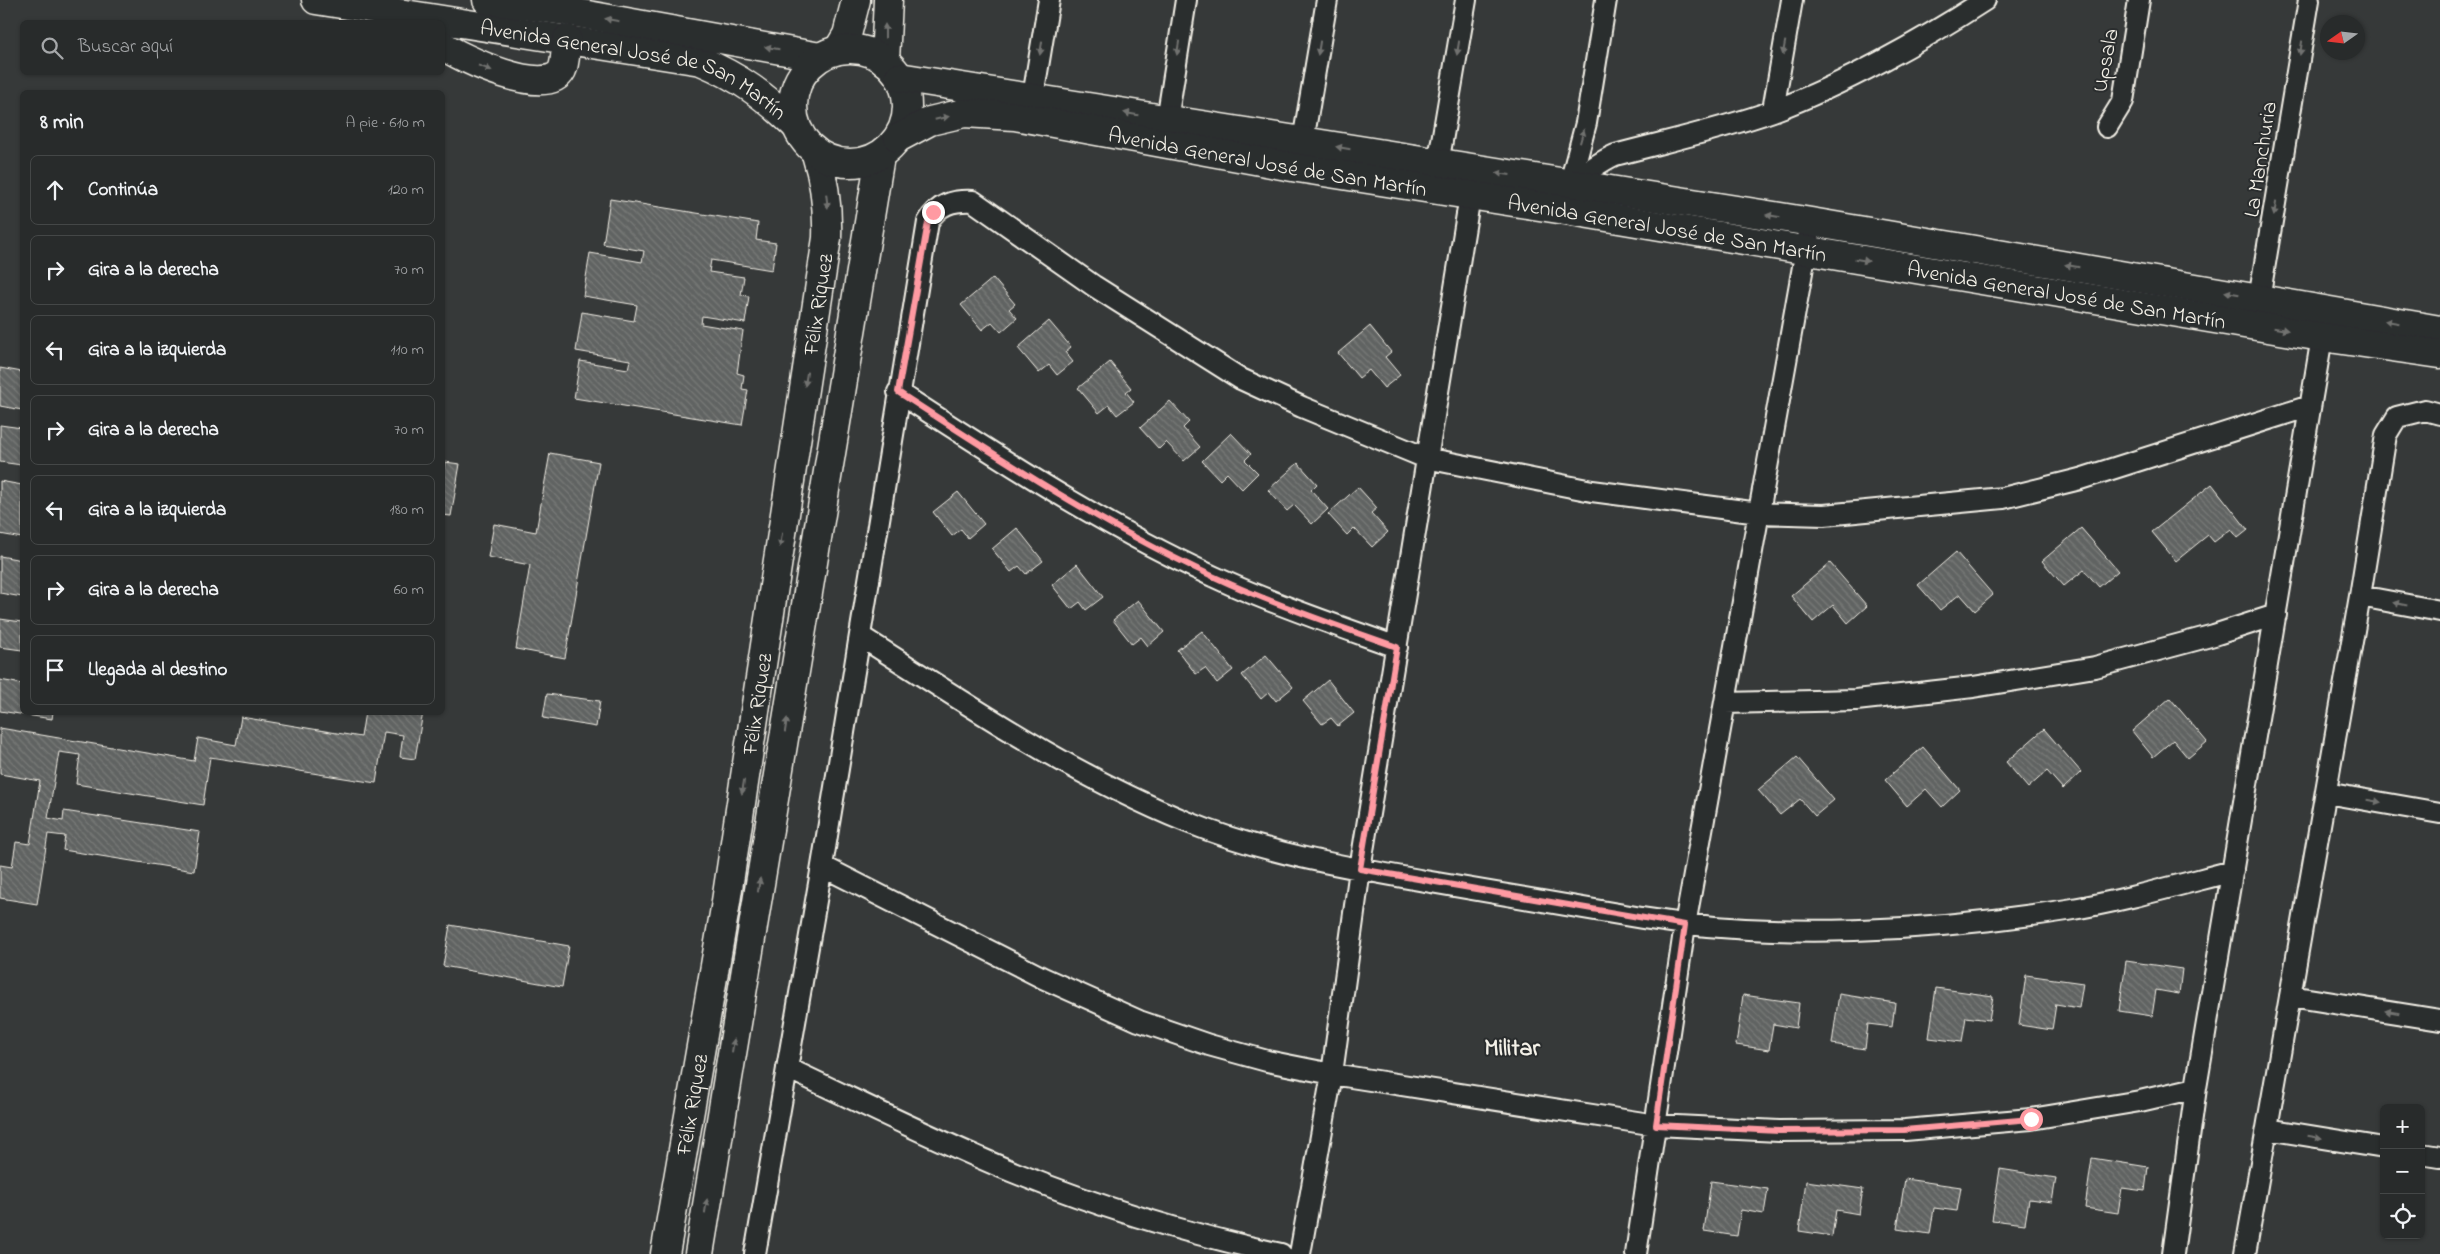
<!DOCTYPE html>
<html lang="es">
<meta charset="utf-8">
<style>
body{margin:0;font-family:"Indie Flower",sans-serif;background:#303333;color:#f1f3f6}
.controls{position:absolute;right:15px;bottom:15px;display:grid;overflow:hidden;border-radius:8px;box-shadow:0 1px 4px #0004}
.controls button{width:45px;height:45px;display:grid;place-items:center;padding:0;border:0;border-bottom:1px solid #444747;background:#282b2b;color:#f1f3f6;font:25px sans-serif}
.compass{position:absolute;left:2320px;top:15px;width:45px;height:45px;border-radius:50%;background:#282b2b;box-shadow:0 1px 4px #0004;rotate:256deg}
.stop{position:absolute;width:15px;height:15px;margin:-11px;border:4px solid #ff9aa2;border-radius:50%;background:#fff}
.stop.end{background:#ff9aa2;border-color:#fff;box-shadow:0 1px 5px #0008}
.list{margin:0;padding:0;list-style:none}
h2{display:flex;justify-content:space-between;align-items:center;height:65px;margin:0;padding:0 20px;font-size:21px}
h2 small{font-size:16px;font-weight:400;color:#a5a7a9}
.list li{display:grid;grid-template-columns:32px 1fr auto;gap:15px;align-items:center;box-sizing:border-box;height:70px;margin:0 10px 10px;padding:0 10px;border:1px solid #444747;border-radius:8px}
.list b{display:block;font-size:19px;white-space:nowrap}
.list em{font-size:16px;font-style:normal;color:#a5a7a9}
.icon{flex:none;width:28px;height:28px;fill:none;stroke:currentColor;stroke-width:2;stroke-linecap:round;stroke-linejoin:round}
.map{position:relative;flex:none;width:2440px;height:1254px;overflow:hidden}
.search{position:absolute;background:#282b2b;box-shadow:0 1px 4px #0004;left:20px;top:20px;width:425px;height:55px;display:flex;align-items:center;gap:12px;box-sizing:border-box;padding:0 18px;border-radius:8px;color:#a5a7a9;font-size:19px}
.panel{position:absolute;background:#282b2b;box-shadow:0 1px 4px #0004;left:20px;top:90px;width:425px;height:625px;border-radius:8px}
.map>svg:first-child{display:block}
.building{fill:url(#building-back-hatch);stroke:#f4f1e8}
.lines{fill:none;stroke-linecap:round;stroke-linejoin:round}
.street-casing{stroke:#f4f1e8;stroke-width:24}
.secondary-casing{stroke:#f4f1e8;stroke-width:31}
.highway-casing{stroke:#f4f1e8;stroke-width:31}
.street{stroke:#2a2d2e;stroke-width:20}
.secondary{stroke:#2a2d2e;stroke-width:28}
.highway{stroke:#2a2d2e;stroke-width:28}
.oneway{fill:#71726f}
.route{stroke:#ff9aa2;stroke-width:6}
.labels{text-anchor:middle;stroke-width:4;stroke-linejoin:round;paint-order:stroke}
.street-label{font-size:22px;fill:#f4f1e8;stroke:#2a2d2e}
.neighbourhood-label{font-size:24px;font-weight:bold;fill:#f4f1e8;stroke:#2a2d2e}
</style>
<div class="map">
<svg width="2440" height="1254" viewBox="0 0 2440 1254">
<defs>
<pattern id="building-back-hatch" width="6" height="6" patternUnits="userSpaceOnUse" patternTransform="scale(1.25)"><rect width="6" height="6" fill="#616362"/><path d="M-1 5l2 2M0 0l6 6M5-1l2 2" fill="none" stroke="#787a78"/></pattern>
</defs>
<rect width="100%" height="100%" fill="#363939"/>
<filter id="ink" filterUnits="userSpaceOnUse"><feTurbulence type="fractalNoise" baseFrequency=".02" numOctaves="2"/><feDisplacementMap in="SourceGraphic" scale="10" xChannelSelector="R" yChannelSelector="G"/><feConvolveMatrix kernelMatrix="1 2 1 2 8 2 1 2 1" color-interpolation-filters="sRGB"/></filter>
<g filter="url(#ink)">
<path class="building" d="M610 199 758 223 756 240 776 243 772 270 711 260 709 272 744 277 741 295 749 296 745 323 702 316 701 324 743 331 737 373 744 375 742 389 748 390 742 425 574 398 580 361 628 369 630 360 576 351 582 312 634 321 637 305 583 296 590 253 642 262 644 251 603 244Z
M993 278 1015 304 1009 309 1017 318 1001 332 992 322 982 330 961 305Z
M1049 321 1071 347 1065 352 1073 362 1057 375 1049 365 1039 373 1018 348Z
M1370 326 1391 352 1385 357 1400 375 1384 388 1369 370 1359 378 1338 353Z
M1110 362 1131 388 1126 392 1134 402 1117 415 1109 405 1099 413 1078 388Z
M0 368 22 372V410L0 406Z
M1170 401 1189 422 1183 428 1200 447 1184 461 1166 442 1159 449 1140 428Z
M0 425 22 428V465L0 462Z
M1231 433 1251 454 1245 460 1258 473 1242 489 1227 473 1220 480 1202 461Z
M550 453 599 462 565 658 516 649 530 565 488 557 494 524 536 532Z
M445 462 460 464 451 516 442 515V475Z
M1298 463 1317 484 1311 490 1328 509 1312 524 1294 505 1287 511 1268 490Z
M0 481 22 485V538L0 534Z
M2212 484 2248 530 2238 538 2231 529 2214 542 2208 535 2176 561 2152 532Z
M1358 487 1377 508 1371 513 1388 532 1372 547 1354 528 1347 535 1328 514Z
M958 492 984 524 968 538 961 529 952 536 933 512Z
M1017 528 1043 561 1026 574 1019 566 1011 572 992 549Z
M2081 528 2118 571 2099 587 2084 570 2064 586 2042 561Z
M1956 552 1993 595 1975 611 1960 594 1940 610 1918 585Z
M0 556 22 560V597L0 593Z
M1830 563 1867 606 1848 623 1833 605 1813 622 1791 596Z
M1077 564 1103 597 1086 610 1080 602 1071 609 1052 585Z
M1138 600 1164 632 1148 646 1141 637 1132 644 1113 620Z
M0 619 22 622V650L0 647Z
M1202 631 1233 670 1217 683 1205 668 1196 674 1177 650Z
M1266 655 1293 687 1276 701 1269 692 1261 699 1242 675Z
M0 680 22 684V712H53L52 719 0 711Z
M1328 680 1354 713 1338 726 1331 718 1322 724 1303 701Z
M547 694 600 701 596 727 543 718Z
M2170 698 2207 742 2188 758 2173 740 2153 757 2132 731Z
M365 712 403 714V712H423L415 759 400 757 403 735 384 732 376 783 210 757 203 805 76 784 80 755 59 752 48 818 63 821 64 811 200 832 194 871 63 850 65 836 48 834 37 904 0 898V865L12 867 16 842 30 844 40 781 0 774V728L194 761 198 738 236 745 241 717 361 737Z
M2044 729 2081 772 2063 789 2047 771 2028 788 2006 762Z
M1923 747 1960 790 1942 807 1926 789 1907 806 1885 780Z
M1797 757 1834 800 1815 816 1800 799 1780 815 1758 790Z
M450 925 569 946 562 987 443 966Z
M2126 961 2182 969 2179 994 2156 990 2152 1016 2119 1011Z
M2026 975 2083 983 2079 1008 2056 1004 2052 1030 2019 1025Z
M1936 988 1993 996 1989 1020 1966 1017 1962 1042 1929 1038Z
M1839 994 1895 1003 1892 1027 1868 1024 1865 1049 1832 1044Z
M1743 995 1799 1003 1796 1028 1773 1024 1769 1050 1736 1045Z
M2092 1158 2148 1167 2145 1191 2122 1188 2118 1213 2085 1208Z
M2000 1169 2056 1178 2052 1202 2029 1199 2025 1224 1992 1220Z
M1905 1179 1961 1187 1957 1211 1934 1208 1930 1234 1897 1229Z
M1711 1181 1768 1189 1764 1214 1741 1210 1737 1236 1704 1231Z
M1806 1181 1863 1189 1859 1214 1836 1210 1832 1236 1799 1231Z"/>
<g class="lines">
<defs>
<path id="street" d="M1033 97 1049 0
M1773 110 1792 0
M2107 127 2123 101 2139 0
M1163 131 1167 120 1186 0
M1301 153 1327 0
M1436 176 1466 0
M1561 186C1581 179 1596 163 1615 155 1668 141 1722 129 1773 111 1843 85 1922 41 1985 0
M1569 187 1586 123 1606 0
M2257 311 2309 0
M898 392C1006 462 1112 532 1230 584 1284 608 1341 627 1397 647
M2360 596 2440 611
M860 636C966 703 1071 775 1187 822 1263 853 1345 867 1425 881 1497 893 1569 906 1642 918 1777 940 1932 931 2067 910 2123 901 2178 885 2233 871
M1726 703 1856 700 1973 687 2095 667 2214 635 2276 615
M2326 793 2440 813
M822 866 1043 978 1139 1021 1209 1045 1267 1061 1332 1074 1656 1125 1779 1131 1905 1130 2031 1119 2140 1101 2196 1088
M2290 996 2440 1020
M787 1068C864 1104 939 1142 1018 1174 1102 1208 1192 1235 1281 1254
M2267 1129 2384 1148
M2421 1154 2440 1157
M755 1254 822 866 928 222C938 204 953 200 973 201L1094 286 1241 379 1302 407 1426 458 1592 491 1759 513 1824 515 2003 498 2080 479 2310 406
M1300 1254 1332 1074 1360 869 1470 196
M1636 1254 1685 925 1811 222
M2173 1254 2196 1088 2324 325
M2245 1254 2360 596 2386 435 2397 417 2425 410 2440 414"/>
<g id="secondary">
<path d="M838 50 847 35 856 0"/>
<path d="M885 61 888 0"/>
<path id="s1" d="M665 1254 725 908 827 238C828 208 825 182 816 154"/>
<path d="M699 1254 880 156"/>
</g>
<g id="highway">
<path id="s2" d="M316 0 701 61C739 77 765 96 795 125"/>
<path d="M487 0 571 12 820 57"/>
<path d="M442 45C460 58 547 99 562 70 566 62 565 48 567 39"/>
<circle cx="850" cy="106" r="57"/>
<path d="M899 77 1811 222 2440 330"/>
<path id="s3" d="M898 138 930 121 964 113 1015 116 1298 168 1565 210 2322 337 2440 354"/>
</g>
</defs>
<use href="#street" class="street-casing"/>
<use href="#secondary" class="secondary-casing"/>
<use href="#highway" class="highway-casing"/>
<use href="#street" class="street"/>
<use href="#secondary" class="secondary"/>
<use href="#highway" class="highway"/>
</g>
<defs><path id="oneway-solid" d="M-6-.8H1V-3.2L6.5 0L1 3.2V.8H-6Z" transform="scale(1.25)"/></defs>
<g class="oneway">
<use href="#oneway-solid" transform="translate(612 20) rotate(-170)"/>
<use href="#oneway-solid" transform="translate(885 31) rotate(-90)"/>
<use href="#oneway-solid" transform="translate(772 48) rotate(-170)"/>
<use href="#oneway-solid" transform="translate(1041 48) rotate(99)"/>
<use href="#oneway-solid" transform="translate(1178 48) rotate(99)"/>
<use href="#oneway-solid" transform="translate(1319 48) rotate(99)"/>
<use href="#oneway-solid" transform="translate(1458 48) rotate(99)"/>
<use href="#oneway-solid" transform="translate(1784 48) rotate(100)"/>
<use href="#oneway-solid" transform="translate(2301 48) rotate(99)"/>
<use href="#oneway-solid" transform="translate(485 68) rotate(20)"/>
<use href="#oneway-solid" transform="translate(1131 114) rotate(-170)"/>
<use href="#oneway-solid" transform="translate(942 118) rotate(-13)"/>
<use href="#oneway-solid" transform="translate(1582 136) rotate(-74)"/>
<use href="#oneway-solid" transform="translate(1343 148) rotate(-170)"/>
<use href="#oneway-solid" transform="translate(1503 174) rotate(-172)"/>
<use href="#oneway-solid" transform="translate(827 201) rotate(83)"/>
<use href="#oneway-solid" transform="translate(2275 209) rotate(99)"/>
<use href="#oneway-solid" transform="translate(1773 216) rotate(-171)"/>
<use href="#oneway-solid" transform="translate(1862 260) rotate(9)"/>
<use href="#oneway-solid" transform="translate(2072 266) rotate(-170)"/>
<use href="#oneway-solid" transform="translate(2232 293) rotate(-170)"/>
<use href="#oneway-solid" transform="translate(2392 322) rotate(-170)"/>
<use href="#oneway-solid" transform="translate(2281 329) rotate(10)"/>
<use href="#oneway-solid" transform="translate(806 379) rotate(99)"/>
<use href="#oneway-solid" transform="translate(781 540) rotate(99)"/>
<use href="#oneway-solid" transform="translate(2400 604) rotate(-169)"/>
<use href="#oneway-solid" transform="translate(786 725) rotate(-81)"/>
<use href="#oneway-solid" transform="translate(743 787) rotate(99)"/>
<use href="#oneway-solid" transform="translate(2374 801) rotate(10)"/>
<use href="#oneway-solid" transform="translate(759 885) rotate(-81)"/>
<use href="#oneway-solid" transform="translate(2392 1012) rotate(-171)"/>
<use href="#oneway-solid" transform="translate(733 1046) rotate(-81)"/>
<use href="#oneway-solid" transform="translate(2315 1137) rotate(9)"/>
<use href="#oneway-solid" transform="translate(706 1206) rotate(-81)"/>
</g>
</g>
<g class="lines" filter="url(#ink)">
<path class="route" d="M933 212 928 222 898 392C1006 462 1112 532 1230 584 1284 608 1341 627 1397 647L1360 869 1685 925 1656 1125 1779 1131 1904 1130 2031 1119"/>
</g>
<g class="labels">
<g class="street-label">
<text transform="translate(2104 60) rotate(-79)" y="8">Upsala</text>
<text dy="8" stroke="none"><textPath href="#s2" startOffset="328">Avenida General José de San Martín</textPath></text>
<text transform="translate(2259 159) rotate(-81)" y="8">La Manchuria</text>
<text dy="8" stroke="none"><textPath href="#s3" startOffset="379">Avenida General José de San Martín</textPath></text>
<text dy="8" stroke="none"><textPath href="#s3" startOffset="784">Avenida General José de San Martín</textPath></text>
<text dy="8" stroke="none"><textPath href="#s3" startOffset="1189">Avenida General José de San Martín</textPath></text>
<text dy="8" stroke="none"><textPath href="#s1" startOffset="962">Félix Riquez</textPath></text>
<text dy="8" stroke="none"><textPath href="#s1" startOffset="558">Félix Riquez</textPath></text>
<text dy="8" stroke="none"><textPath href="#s1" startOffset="152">Félix Riquez</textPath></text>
</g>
<g class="neighbourhood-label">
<text x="1512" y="1055">Militar</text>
</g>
</g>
</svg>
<div class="controls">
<button>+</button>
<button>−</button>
<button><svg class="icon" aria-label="locate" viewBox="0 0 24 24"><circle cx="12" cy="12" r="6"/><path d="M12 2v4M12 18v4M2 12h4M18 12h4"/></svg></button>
</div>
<svg class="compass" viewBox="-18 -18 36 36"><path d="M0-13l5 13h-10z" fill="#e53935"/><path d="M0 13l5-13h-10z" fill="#a5a7a9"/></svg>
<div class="stop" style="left:2031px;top:1119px"></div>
<div class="stop end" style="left:933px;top:212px"></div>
<div class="search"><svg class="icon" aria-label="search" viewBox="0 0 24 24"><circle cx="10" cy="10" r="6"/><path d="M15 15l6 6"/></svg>Buscar aquí</div>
<section class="panel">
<h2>8 min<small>A pie · 610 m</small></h2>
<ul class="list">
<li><svg class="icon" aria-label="ahead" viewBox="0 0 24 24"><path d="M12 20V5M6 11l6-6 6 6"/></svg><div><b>Continúa</b></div><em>120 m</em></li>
<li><svg class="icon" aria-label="right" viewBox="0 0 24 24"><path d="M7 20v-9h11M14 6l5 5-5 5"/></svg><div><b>Gira a la derecha</b></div><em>70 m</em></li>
<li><svg class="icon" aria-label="left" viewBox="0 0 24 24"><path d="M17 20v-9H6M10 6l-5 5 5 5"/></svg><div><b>Gira a la izquierda</b></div><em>110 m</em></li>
<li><svg class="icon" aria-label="right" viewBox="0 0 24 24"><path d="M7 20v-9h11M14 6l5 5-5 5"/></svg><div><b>Gira a la derecha</b></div><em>70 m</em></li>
<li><svg class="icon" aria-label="left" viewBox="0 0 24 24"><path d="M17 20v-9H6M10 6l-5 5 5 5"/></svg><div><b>Gira a la izquierda</b></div><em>180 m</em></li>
<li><svg class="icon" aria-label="right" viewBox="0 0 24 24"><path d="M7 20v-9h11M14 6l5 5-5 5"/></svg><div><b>Gira a la derecha</b></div><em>60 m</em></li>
<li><svg class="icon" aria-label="arrive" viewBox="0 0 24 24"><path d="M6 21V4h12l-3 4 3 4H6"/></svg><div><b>Llegada al destino</b></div></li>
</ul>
</section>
</div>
